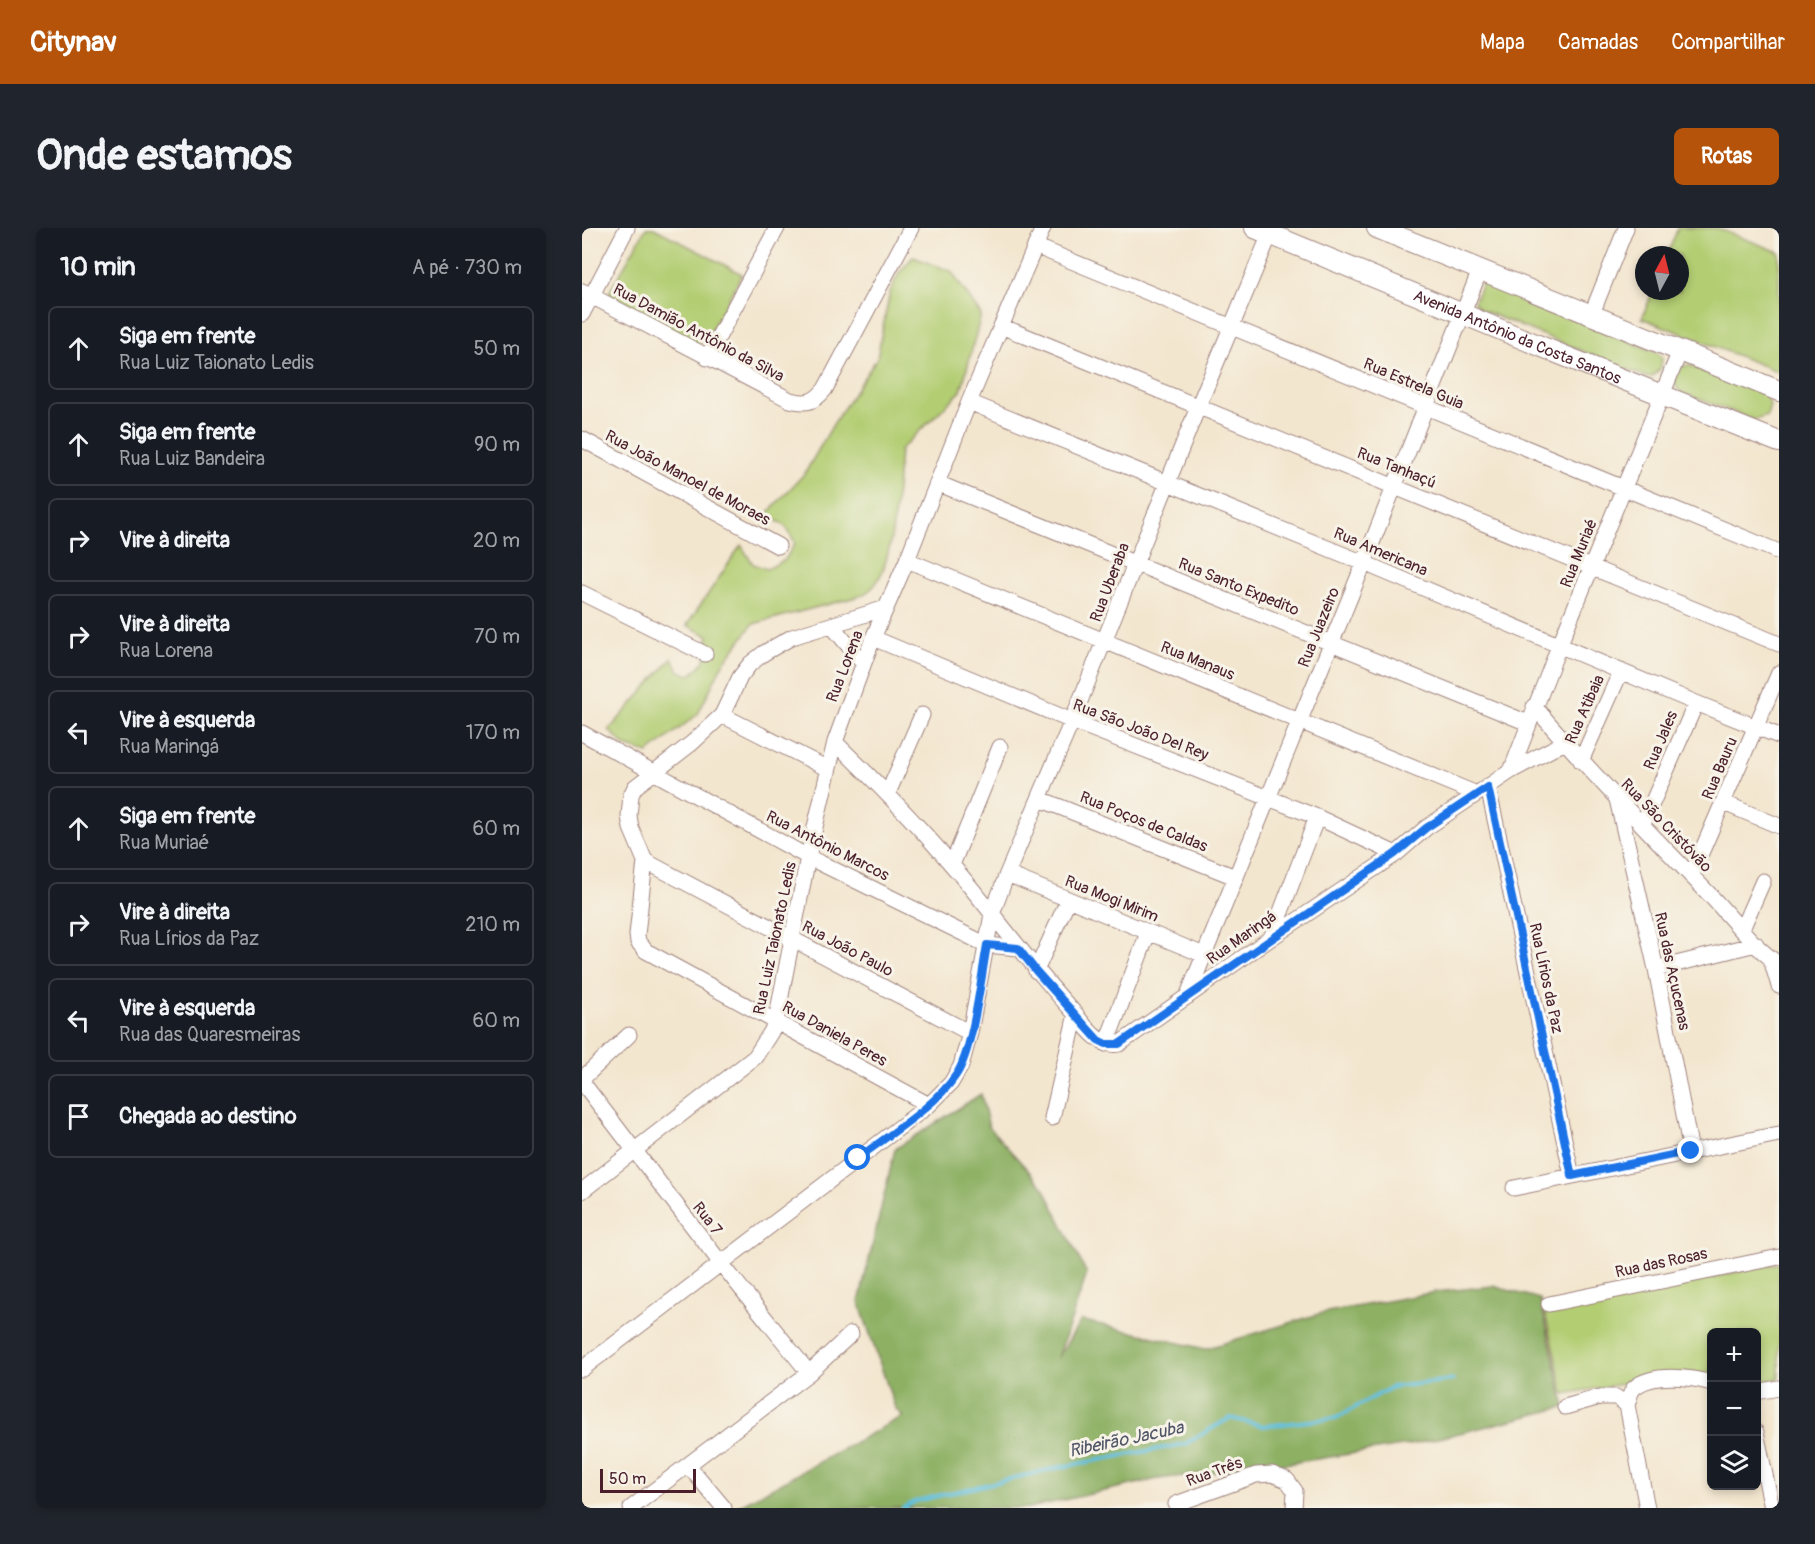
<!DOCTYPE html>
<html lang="pt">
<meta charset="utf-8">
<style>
body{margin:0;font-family:Pangolin,sans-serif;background:#20242c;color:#f1f3f6}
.controls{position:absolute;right:18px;bottom:18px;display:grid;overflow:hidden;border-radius:9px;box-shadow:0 3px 9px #0003}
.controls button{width:54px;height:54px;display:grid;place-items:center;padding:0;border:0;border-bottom:2px solid #363941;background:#171b24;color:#f1f3f6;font:30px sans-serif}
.compass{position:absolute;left:1053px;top:18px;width:54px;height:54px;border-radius:50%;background:#171b24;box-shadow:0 3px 9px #0003;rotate:7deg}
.scale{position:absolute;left:18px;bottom:15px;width:96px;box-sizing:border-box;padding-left:6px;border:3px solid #4a1f2b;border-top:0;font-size:16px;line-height:21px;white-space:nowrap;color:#4a1f2b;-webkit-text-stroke:4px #f7f3e8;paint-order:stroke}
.stop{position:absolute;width:18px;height:18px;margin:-14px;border:4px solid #1a73e8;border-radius:50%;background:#fff}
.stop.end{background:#1a73e8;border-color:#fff;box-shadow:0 2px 6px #0008}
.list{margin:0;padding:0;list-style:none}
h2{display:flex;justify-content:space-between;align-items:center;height:78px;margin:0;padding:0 24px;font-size:26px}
h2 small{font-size:20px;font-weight:400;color:#9ea1a6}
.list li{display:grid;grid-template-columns:39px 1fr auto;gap:18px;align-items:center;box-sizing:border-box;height:84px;margin:0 12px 12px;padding:0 12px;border:2px solid #363941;border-radius:9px}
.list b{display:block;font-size:22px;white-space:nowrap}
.list p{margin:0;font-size:20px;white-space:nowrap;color:#9ea1a6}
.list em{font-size:20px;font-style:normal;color:#9ea1a6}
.icon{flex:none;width:33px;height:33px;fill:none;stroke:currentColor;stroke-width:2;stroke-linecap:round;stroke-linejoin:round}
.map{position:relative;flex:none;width:1197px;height:1280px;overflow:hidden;border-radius:9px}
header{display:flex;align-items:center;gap:36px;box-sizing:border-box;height:84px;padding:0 30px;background:#b45309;color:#fff}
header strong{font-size:28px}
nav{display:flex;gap:33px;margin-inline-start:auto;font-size:21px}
.intro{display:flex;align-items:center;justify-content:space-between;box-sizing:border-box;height:144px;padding:0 36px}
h1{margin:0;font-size:42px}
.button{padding:15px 27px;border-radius:9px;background:#b45309;color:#fff;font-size:21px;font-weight:700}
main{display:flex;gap:36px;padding:0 36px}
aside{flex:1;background:#171b24;border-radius:9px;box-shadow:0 3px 9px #0003}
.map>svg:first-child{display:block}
.green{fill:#b2cd72;stroke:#7e764e;stroke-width:1.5}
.forest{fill:#8db064;stroke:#6c6848;stroke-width:1.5}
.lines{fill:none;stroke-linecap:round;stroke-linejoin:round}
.stream{stroke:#5cbdda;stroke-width:4}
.minor-casing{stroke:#9e827d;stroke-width:17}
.tertiary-casing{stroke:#9e827d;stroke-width:22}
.minor{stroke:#fff;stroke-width:15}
.tertiary{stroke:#fff;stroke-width:20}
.route{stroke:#1a73e8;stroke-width:8}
.labels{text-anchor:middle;stroke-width:6;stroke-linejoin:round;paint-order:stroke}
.street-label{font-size:16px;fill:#4a1f2b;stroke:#f7f3e8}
.water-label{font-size:18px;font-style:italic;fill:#505668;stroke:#f7f3e8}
</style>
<header>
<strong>Citynav</strong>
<nav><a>Mapa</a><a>Camadas</a><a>Compartilhar</a></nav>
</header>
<div class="intro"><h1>Onde estamos</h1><a class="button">Rotas</a></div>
<main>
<aside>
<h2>10 min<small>A pé · 730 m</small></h2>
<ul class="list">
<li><svg class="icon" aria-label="ahead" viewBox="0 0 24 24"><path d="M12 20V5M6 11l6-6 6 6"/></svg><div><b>Siga em frente</b><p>Rua Luiz Taionato Ledis</p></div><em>50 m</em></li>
<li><svg class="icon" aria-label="ahead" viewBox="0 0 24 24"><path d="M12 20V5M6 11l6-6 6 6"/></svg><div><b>Siga em frente</b><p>Rua Luiz Bandeira</p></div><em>90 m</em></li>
<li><svg class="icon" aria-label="right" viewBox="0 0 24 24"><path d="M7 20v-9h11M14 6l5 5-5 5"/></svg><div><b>Vire à direita</b></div><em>20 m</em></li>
<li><svg class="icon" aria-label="right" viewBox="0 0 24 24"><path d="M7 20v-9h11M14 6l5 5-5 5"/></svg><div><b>Vire à direita</b><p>Rua Lorena</p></div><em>70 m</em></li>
<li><svg class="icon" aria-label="left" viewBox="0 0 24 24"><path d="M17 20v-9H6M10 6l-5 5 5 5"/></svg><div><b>Vire à esquerda</b><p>Rua Maringá</p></div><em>170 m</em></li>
<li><svg class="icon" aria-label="ahead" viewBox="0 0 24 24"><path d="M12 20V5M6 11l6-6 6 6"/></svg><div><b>Siga em frente</b><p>Rua Muriaé</p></div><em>60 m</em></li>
<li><svg class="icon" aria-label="right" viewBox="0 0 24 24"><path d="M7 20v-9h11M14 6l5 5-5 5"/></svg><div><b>Vire à direita</b><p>Rua Lírios da Paz</p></div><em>210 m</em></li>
<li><svg class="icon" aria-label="left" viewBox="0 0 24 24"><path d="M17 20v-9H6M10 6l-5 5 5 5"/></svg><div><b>Vire à esquerda</b><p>Rua das Quaresmeiras</p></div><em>60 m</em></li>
<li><svg class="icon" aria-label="arrive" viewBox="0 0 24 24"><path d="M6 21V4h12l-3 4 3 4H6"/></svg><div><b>Chegada ao destino</b></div></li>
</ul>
</aside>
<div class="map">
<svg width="1197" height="1280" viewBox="0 0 1197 1280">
<rect width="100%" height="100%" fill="#f7f3e8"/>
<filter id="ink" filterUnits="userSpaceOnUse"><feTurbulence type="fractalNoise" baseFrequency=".0167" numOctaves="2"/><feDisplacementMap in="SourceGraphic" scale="12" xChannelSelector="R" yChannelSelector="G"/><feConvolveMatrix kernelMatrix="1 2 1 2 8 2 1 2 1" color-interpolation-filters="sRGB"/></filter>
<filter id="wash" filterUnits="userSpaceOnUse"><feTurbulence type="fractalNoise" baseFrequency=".008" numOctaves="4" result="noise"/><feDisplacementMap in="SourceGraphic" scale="24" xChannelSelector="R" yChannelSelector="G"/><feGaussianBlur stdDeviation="1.35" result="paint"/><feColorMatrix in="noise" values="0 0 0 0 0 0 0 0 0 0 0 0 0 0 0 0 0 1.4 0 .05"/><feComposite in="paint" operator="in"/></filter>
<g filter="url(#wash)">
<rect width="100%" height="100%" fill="#f3e6cf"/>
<path class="green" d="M64 0H72L160 46 123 114 115 115 27 65Z
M1096 0H1135L1197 24V144L1060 90 1071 63H1098V27H1085Z
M331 29 369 43 399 87 379 163 318 222C315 254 313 338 290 360 287 363 282 366 278 368L171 396 140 437 116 486 66 525 43 518 27 502 90 430 97 443 108 447C124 436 126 426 126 408L105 397 159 317 171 336 185 341 203 332 213 315C204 298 202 292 181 290L223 245 252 195 295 130 308 64 317 45Z
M900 56 915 58 1076 125 1080 130 1079 140 1070 149H1064L899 82 892 74Z
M1106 137 1183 166 1188 177 1185 188 1173 192 1098 164 1092 155 1099 139Z
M1197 1035V1151L1175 1155 1174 1104H1130L1129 1147 1104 1145 982 1166 963 1085Z"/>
<path class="forest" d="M399 866 407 899 462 960 505 1046 476 1130 499 1092 623 1121 740 1085 854 1064 911 1058 958 1071 983 1179 833 1216 709 1235 576 1251 446 1280H153L321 1188 313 1180 277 1074 313 921Z"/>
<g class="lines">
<path class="stream" d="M321 1280 334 1273 479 1239 603 1216 648 1190 682 1198 754 1190 810 1159 871 1152"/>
</g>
</g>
<g filter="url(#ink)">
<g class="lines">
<defs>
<path id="minor" d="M453 18 1197 324
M0 63 208 172C224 176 232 175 243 161L329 0
M0 86 45 0
M1009 88 1044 0
M419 98 1197 416
M125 130 195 0
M387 174 782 335 1114 475 1197 508
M0 211 196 318
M355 255 946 495
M325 332 895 566
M0 365 123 426
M304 380 210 409 182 425 168 436 158 449 140 487 110 515 53 559 49 567 47 588 49 600 63 633 55 707 56 714 64 723 347 877
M250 398 281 435
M291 410 490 493 735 589 814 626
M952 478C1007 543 1067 604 1126 665 1146 686 1173 721 1197 736
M140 487 246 541
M0 505 226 629 405 717 436 720
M253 514C293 553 333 593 369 636 410 683 446 734 488 780 501 794 515 820 537 816L689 710 814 626 844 600 929 543 977 418 1098 123
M999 533 1039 443
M929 543 983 514
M906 559 990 948
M306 565 340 487
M458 571 653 649
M1035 571 1074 741 1109 923
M1142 575 1197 598
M1061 596 1114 475
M63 633 388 805
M370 637 418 519
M425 646 622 727
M1109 648 1197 445
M1160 701 1181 653
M689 710 735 589
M1189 731 1197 758
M1074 741 1174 716
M454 743 486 672
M605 769 782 335 898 42
M524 816 566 705
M0 851 47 807
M0 854 138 1034 227 1145
M470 890 494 786
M932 960 1197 906
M0 963 173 829 189 804 194 793 226 629 253 514 291 410 325 332 387 174 461 0
M967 1076 1197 1029
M0 1141 347 877 369 855 379 838 388 805 410 686 425 646 490 493 616 179 688 6
M1174 1164 1197 1160
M983 1179 1018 1169H1034L1045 1177
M1174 1204 1190 1280
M106 1237 142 1280
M594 1276 674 1247 690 1246 705 1252 713 1263 712 1280
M49 1280 227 1145 269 1106
M1065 1280 1045 1177C1047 1172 1048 1164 1052 1160 1070 1144 1108 1149 1130 1155"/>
<g id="tertiary">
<path id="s1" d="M673 0 975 125 1197 214"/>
<path d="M795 0 1197 163"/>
</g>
</defs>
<use href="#minor" class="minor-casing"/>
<use href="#tertiary" class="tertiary-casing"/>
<use href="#minor" class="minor"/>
<use href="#tertiary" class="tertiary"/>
</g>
</g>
<g class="lines" filter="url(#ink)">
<path class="route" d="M276 930C305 908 354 878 374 847 391 822 399 750 405 717L436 720 454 743 516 812 524 816H537L813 626 844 600 906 559 990 948 1109 923"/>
</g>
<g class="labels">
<g class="street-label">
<text transform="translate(117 104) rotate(28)" y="6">Rua Damião Antônio da Silva</text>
<text dy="6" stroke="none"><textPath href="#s1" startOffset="284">Avenida Antônio da Costa Santos</textPath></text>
<text transform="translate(832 155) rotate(23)" y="6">Rua Estrela Guia</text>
<text transform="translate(815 239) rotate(22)" y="6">Rua Tanhaçú</text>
<text transform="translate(106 249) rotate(28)" y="6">Rua João Manoel de Moraes</text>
<text transform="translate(799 323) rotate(23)" y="6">Rua Americana</text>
<text transform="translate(996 325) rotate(-68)" y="6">Rua Muriaé</text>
<text transform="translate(527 354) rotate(-69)" y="6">Rua Uberaba</text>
<text transform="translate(657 358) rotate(22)" y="6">Rua Santo Expedito</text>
<text transform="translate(736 399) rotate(-68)" y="6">Rua Juazeiro</text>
<text transform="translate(616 432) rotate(22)" y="6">Rua Manaus</text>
<text transform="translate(262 438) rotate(-69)" y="6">Rua Lorena</text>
<text transform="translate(1002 481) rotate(-66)" y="6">Rua Atibaia</text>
<text transform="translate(559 501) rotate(21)" y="6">Rua São João Del Rey</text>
<text transform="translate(1078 512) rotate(-67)" y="6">Rua Jales</text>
<text transform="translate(1137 540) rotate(-67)" y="6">Rua Bauru</text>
<text transform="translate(562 593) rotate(22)" y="6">Rua Poços de Caldas</text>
<text transform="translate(1085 597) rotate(46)" y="6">Rua São Cristóvão</text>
<text transform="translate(246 617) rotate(27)" y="6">Rua Antônio Marcos</text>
<text transform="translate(530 670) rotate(22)" y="6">Rua Mogi Mirim</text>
<text transform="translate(659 709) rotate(-35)" y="6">Rua Maringá</text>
<text transform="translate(192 710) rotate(-78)" y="6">Rua Luiz Taionato Ledis</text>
<text transform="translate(266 720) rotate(28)" y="6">Rua João Paulo</text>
<text transform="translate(1091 743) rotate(78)" y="6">Rua das Açucenas</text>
<text transform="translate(965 750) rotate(78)" y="6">Rua Lírios da Paz</text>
<text transform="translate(253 805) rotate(29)" y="6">Rua Daniela Peres</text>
<text transform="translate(126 990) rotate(52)" y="6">Rua 7</text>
<text transform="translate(1079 1034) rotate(-12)" y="6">Rua das Rosas</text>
<text transform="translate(632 1243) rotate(-20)" y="6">Rua Três</text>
</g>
<g class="water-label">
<text transform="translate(544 1211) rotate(-12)" y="6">Ribeirão Jacuba</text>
</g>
</g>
</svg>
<div class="controls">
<button>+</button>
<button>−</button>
<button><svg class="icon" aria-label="layers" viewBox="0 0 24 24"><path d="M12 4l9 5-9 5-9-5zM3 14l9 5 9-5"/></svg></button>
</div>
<svg class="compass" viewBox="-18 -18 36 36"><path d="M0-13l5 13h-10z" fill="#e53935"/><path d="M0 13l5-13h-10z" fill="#9ea1a6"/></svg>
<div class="scale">50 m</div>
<div class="stop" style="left:276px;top:930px"></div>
<div class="stop end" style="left:1109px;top:923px"></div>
</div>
</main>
